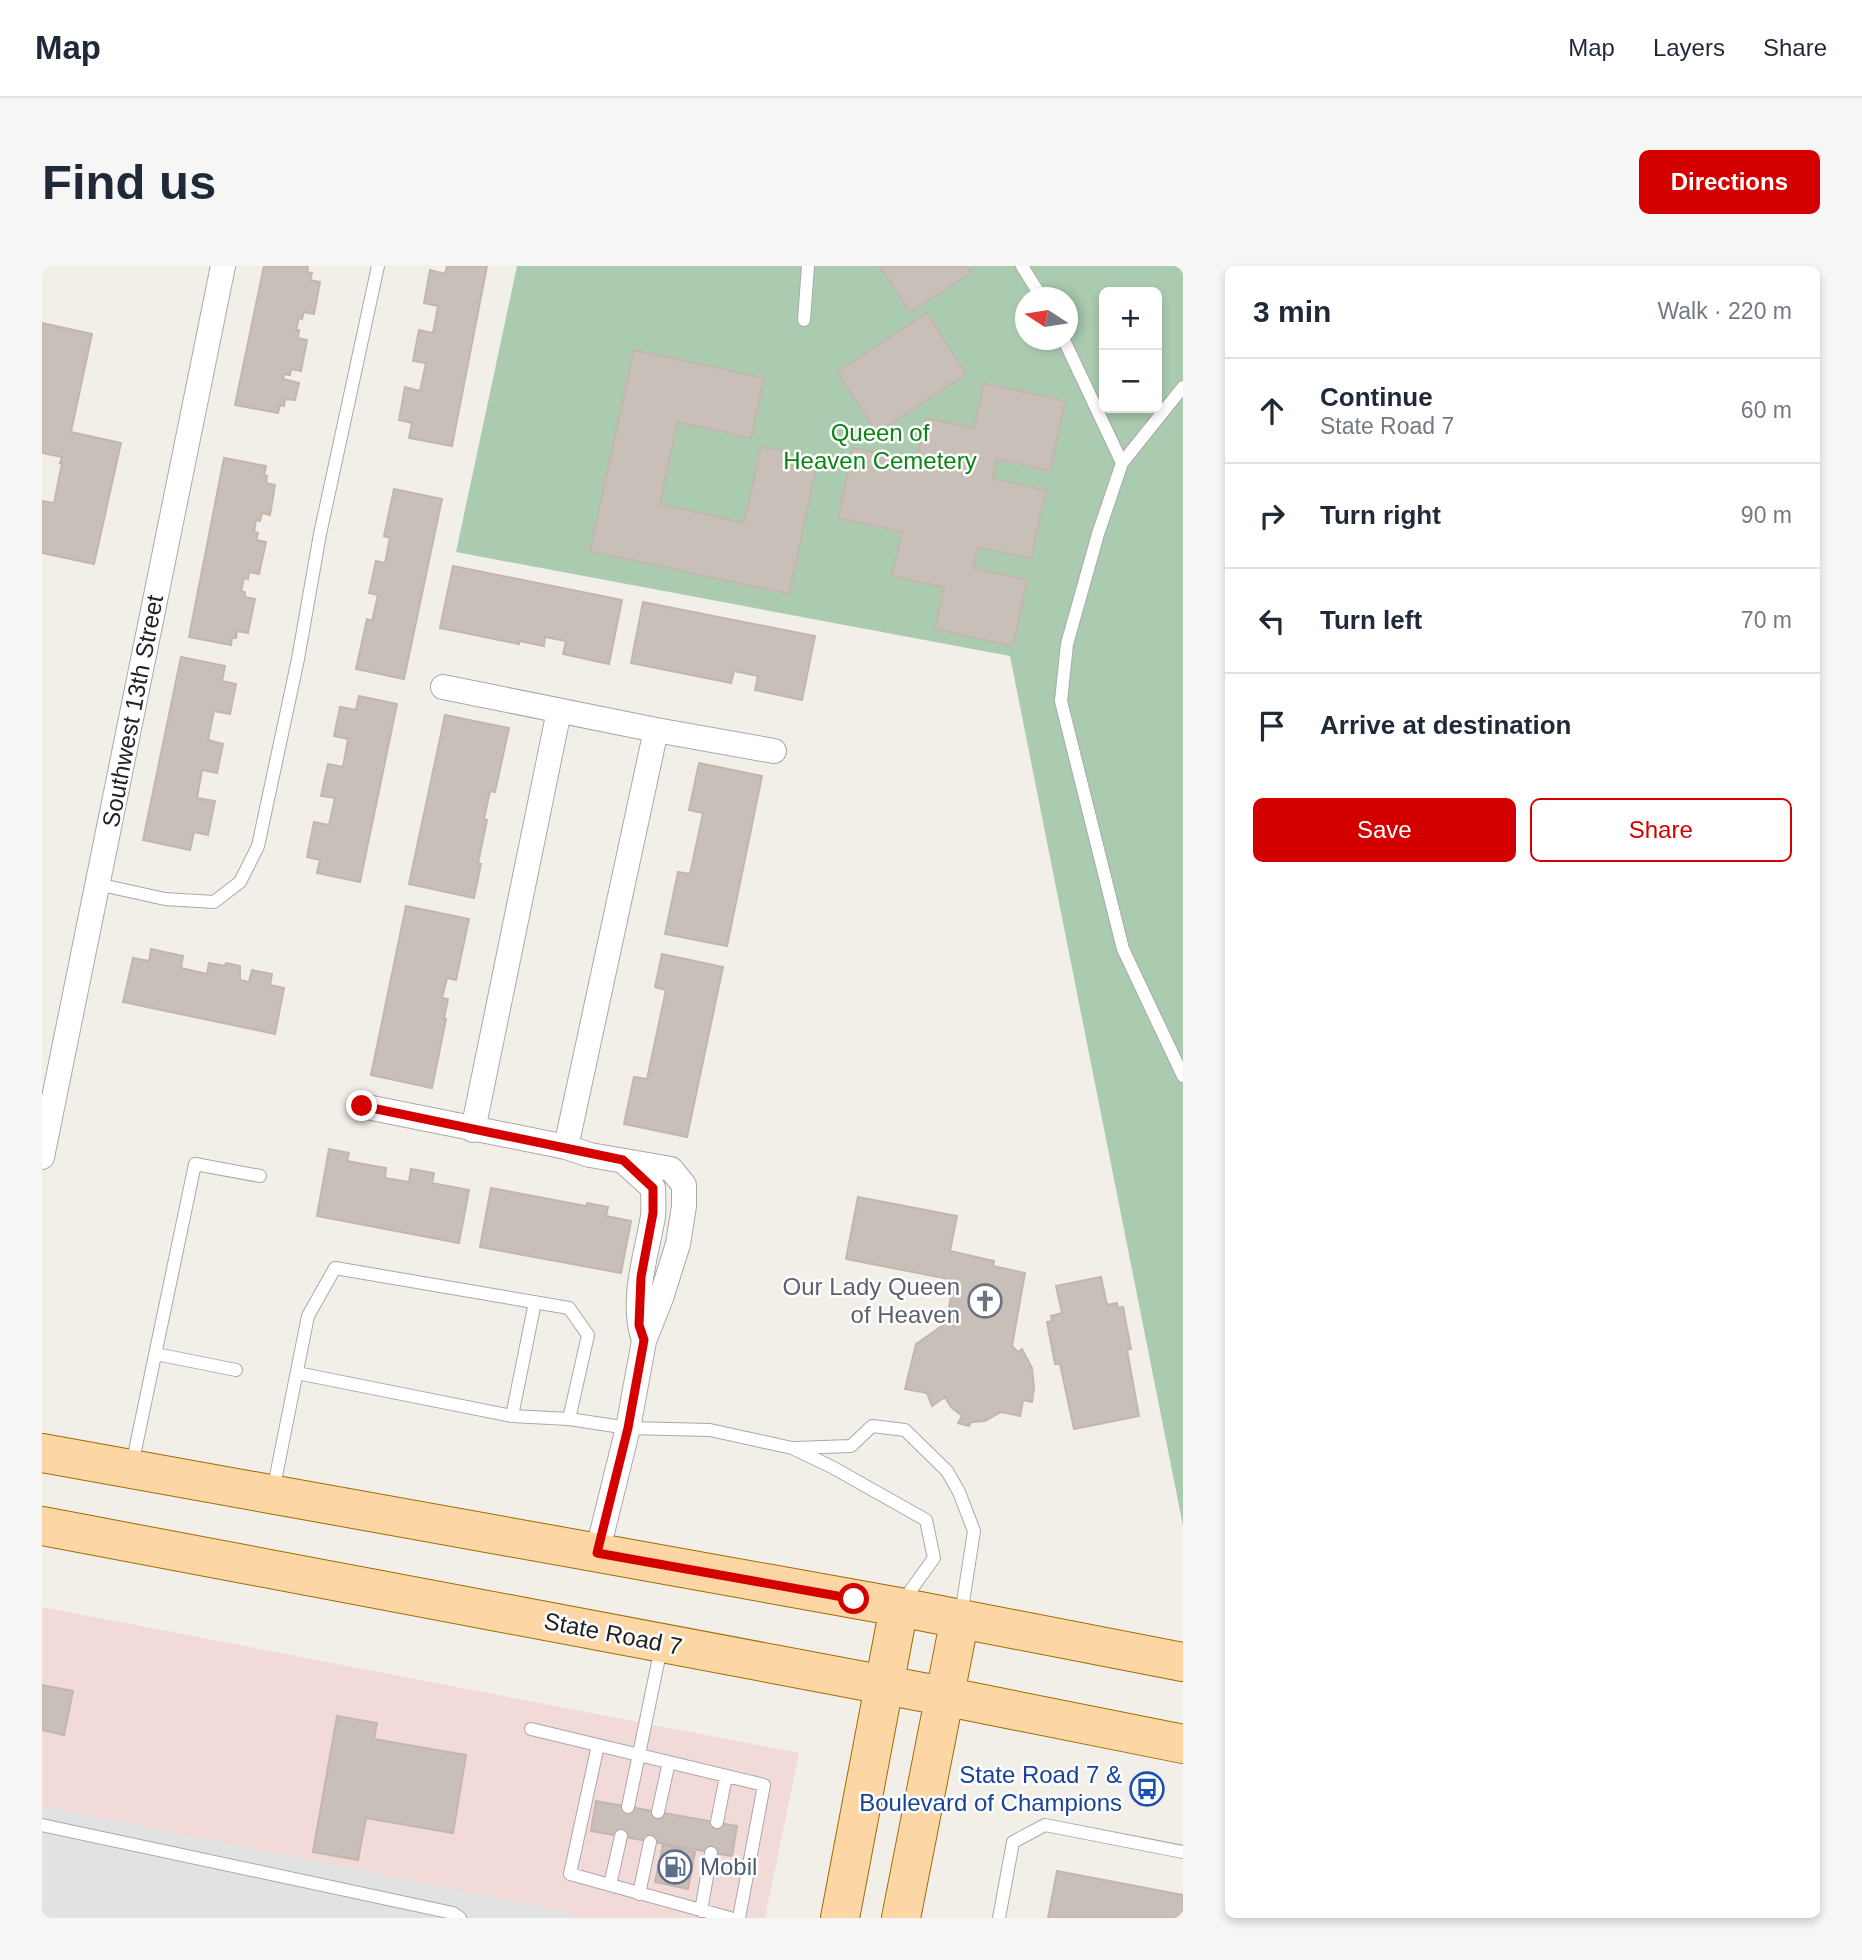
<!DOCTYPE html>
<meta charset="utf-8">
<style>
body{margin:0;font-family:Helvetica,sans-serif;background:#f6f6f7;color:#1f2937}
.controls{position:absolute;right:21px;top:21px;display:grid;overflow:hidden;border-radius:10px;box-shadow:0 4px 10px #0003}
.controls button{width:63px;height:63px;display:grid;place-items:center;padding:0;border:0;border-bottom:2px solid #e0e1e3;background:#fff;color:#1f2937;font:35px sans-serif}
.compass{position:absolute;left:973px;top:21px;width:63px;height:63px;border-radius:50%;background:#fff;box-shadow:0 4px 10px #0003;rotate:282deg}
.stop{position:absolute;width:21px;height:21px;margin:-16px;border:5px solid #d40000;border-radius:50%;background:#fff}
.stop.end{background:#d40000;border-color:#fff;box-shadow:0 2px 7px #0008}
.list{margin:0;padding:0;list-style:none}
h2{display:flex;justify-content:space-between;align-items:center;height:91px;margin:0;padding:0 28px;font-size:30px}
h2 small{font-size:23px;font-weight:400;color:#747a83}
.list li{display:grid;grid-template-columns:46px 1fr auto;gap:21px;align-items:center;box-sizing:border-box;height:105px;padding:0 28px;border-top:2px solid #e0e1e3}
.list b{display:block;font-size:26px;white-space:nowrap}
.list p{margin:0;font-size:23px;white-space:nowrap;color:#747a83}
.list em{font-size:23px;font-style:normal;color:#747a83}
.actions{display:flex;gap:14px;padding:21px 28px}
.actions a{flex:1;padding:16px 0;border:2px solid #d40000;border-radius:10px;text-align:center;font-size:24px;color:#d40000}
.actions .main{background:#d40000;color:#fff}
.icon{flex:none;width:38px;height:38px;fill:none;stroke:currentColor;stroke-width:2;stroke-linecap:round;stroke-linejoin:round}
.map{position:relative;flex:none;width:1141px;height:1652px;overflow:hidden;border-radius:10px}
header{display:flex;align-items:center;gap:42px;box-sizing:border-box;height:98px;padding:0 35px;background:#fff;border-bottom:2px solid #e0e1e3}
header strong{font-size:33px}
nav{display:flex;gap:38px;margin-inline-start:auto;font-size:24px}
.intro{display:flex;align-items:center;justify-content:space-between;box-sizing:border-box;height:168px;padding:0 42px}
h1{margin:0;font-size:49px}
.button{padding:18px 32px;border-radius:10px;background:#d40000;color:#fff;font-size:24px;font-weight:700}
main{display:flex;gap:42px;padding:0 42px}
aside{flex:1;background:#fff;border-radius:10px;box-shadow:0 4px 10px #0003}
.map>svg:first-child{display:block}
.commercial{fill:#f2dad9}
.cemetery{fill:#aacbaf;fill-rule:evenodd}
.parking{fill:#e2e2e2}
.building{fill:#c7bfb8;stroke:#c4b6ab;stroke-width:2}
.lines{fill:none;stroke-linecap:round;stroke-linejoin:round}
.lane-casing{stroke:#a9a9a9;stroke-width:14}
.street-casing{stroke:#a9a9a9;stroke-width:26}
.primary-casing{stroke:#a06b00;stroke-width:40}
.lane{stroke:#fff;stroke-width:12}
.street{stroke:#fff;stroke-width:24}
.primary{stroke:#fcd6a4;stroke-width:38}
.route{stroke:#d40000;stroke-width:9}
.labels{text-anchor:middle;stroke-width:5;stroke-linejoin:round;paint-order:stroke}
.park-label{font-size:24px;fill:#0c8416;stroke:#fff}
.street-label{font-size:24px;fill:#222;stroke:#fff}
.worship-label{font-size:24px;fill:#5b616d;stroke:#fff;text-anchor:end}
.transit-label{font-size:24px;fill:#164399;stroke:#fff;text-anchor:end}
.service-label{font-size:24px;fill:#4e5e75;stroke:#fff;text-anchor:start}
</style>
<header>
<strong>Map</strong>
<nav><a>Map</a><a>Layers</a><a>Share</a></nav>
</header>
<div class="intro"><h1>Find us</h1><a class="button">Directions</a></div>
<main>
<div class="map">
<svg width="1141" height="1652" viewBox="0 0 1141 1652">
<rect width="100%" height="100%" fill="#f2efe9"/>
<path class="commercial" d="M0 1341 757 1487 723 1652H0Z"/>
<path class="cemetery" d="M475 0H1141V1260L968 390 414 286ZM1062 26H1115V142H1062ZM984 32H1026V74H984Z"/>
<path class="parking" d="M0 1540 532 1647 531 1652H0Z"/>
<path class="building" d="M222 0H266L265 6 270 7 268 14 278 16 272 48 262 46 260 53 257 52 254 64H257L256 72 265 74 259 105 249 103 248 109 242 108 241 113 257 117 253 134 243 133 242 140 238 139 236 147 193 139Z
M405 0H445L410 180 367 172 370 157 357 154 363 121 378 125 384 97 371 95 377 64 391 67 396 40 382 37 388 4 403 8Z
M838 0H924L929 7 868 46Z
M885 47 924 108 835 167 795 106Z
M0 57 50 68 29 166 79 177 52 298 0 287V235L12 237 20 197H18L20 191 0 187Z
M592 84 722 112 709 172 635 156 618 238 702 257 719 181 776 193 747 328 548 285Z
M942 117 1023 135 1008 205 955 193 951 213 1004 224 989 292 936 281 931 302 985 314 971 380 893 363 902 321 850 310 860 266 796 252 811 182 874 196 884 152 932 162Z
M182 192 224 200 222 209 225 210 224 217 233 219 228 249 220 247 218 255 214 254 212 266 216 267 214 274 224 276 217 308 207 306 206 313 202 312 199 325 203 326V331L213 333 206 367 195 365 194 372H190L189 379 147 371Z
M352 223 400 233 362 413 314 403 325 353 330 355 336 329 327 327 334 295 343 297 348 272 342 270Z
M411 300 580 334 567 398 521 388 524 375 503 371 502 380 477 375V378L398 362Z
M601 336 773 370 760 434 713 424 716 410 692 405 689 417 589 397Z
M139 391 183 400 180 415 194 418 188 448 172 445 166 474 181 478 175 507 160 504 155 532 173 535 166 569 152 566 148 584 101 574Z
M317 430 355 438 318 616 275 607 278 594 265 591 272 556 287 559 293 532 279 530 286 498 301 501 306 473 292 470 298 441 314 444Z
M403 449 467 462 453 526 448 525 442 553 445 554 436 597 439 598 432 632 367 618Z
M657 497 720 510 685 680 623 668 636 606 648 608 661 547 647 544Z
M364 640 427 653 414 714 405 712 400 732 406 733 402 752 404 753 390 822 329 809Z
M109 683 141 690 139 702 165 708 167 697 183 700 184 697 198 700V714L207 716 210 704 230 708 228 719 242 722 233 768 81 736 91 692 107 695Z
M620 688 681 701 645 871 582 858 592 811 605 813 624 724 613 721Z
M287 883 307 887 305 895 344 902 343 912 367 916 369 903 392 907 390 917 427 924 417 977 275 950Z
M449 922 544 940 545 937 566 941 564 950 589 955 579 1007 438 981Z
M816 931 915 950 908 985 952 995 951 1000 983 1007 970 1080 976 1086 980 1083 990 1102 992 1122 990 1136 981 1134 978 1150 959 1146 943 1155 929 1156 927 1160 916 1157 920 1150 909 1141 903 1131 890 1140 885 1127 863 1123 874 1078 904 1057 912 1014 804 993Z
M1059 1011 1065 1039 1075 1037 1076 1042 1081 1041 1089 1083 1085 1084 1097 1150 1032 1163 1018 1098H1013L1005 1056 1010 1055 1009 1050 1020 1047 1014 1020Z
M0 1419 31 1425 22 1469 0 1464Z
M295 1450 335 1457 332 1473 424 1489 411 1567 324 1552 316 1594 271 1586Z
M554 1535 695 1560 690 1590 549 1565Z
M621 1579 653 1586 646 1623 613 1616Z
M1015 1605 1141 1629V1652H1006Z"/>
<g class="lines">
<defs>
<path id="lane" d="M980 0 1000 32
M762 54 766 0
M1022 74 1080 197
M1141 121 1080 197 1056 268 1025 378 1019 435 1081 683 1141 810
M55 618 123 633 172 636 198 616 216 580 256 393 278 268 336 0
M114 1088 194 1104
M255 1107 470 1150 527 1153
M470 1150 493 1036
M753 1182 809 1180 830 1160 863 1164 905 1205 917 1226 932 1265 919 1349
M90 1199 153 898 218 910
M231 1225 266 1050 293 1002 527 1042 546 1069 527 1153 586 1162 668 1164 750 1182 790 1201 884 1254 892 1292 861 1335
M489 1463 722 1519 697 1652
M556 1479 528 1608 688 1652
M586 1541 619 1382
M616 1546 627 1496
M675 1556 684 1510
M0 1559 411 1647 418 1652
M568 1619 579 1570
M597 1628 608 1576
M659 1645 669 1587
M957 1652 971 1576 1003 1559 1141 1586"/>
<path id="street" d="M401 421 614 464 732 485
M320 840 524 881 548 889 629 903 642 919V940L636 978 619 1032 602 1075 586 1162 555 1287
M431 864 517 445
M524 881 614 464
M0 891 181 0
M581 895 611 922C611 931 612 941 611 950 605 987 589 1033 601 1071"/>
<path id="primary" d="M0 1187 857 1341 1141 1396
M0 1260 901 1430 1141 1478
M798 1652 857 1341
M859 1652 918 1352"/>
</defs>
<use href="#lane" class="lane-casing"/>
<use href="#street" class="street-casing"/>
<use href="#primary" class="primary-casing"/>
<use href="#lane" class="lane"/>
<use href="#street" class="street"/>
<use href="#primary" class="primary"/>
</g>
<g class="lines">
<path class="route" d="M320 840 581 894 611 922V947L599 1011 597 1059 602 1074 586 1162 555 1287 812 1333"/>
</g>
<defs>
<symbol id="church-ring" viewBox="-11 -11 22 22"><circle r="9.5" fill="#fff" stroke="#6b7280" stroke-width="1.5"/><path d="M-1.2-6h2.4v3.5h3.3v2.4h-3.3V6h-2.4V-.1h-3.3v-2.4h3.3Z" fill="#6b7280"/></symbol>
<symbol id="bus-ring" viewBox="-11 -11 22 22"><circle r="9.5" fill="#fff" stroke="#1a4fb4" stroke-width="1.5"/><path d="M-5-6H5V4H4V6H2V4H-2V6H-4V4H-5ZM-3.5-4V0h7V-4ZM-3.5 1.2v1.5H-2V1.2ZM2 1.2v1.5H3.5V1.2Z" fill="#1a4fb4"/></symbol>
<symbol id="fuel-ring" viewBox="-11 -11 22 22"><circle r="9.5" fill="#fff" stroke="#5c6f8a" stroke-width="1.5"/><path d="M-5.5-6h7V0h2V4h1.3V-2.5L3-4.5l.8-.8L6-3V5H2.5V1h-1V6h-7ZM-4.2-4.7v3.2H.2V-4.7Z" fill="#5c6f8a"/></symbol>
</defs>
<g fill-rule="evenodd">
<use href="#church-ring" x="924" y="1016" width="38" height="38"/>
<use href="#bus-ring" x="1086" y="1504" width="38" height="38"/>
<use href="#fuel-ring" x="614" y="1582" width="38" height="38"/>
</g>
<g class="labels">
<g class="park-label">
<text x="838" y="175">Queen of<tspan x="838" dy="28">Heaven Cemetery</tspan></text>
</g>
<g class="street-label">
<text transform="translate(91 445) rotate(-79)" y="8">Southwest 13th Street</text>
<text transform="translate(571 1368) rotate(11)" y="8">State Road 7</text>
</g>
<g class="worship-label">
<text x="918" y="1029">Our Lady Queen<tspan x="918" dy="28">of Heaven</tspan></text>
</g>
<g class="transit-label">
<text x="1080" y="1517">State Road 7 &amp;<tspan x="1080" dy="28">Boulevard of Champions</tspan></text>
</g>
<g class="service-label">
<text x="658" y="1609">Mobil</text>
</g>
</g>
</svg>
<div class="controls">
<button>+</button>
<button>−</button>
</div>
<svg class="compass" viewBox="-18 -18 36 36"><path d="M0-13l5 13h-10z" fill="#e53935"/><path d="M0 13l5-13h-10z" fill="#747a83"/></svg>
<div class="stop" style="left:812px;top:1333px"></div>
<div class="stop end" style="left:320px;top:840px"></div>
</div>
<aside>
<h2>3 min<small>Walk · 220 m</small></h2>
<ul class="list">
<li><svg class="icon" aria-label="ahead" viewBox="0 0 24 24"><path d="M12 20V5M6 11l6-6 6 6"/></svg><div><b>Continue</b><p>State Road 7</p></div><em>60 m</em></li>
<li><svg class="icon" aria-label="right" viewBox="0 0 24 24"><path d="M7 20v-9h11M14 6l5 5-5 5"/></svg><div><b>Turn right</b></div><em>90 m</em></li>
<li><svg class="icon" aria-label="left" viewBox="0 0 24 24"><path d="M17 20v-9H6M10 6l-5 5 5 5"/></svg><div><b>Turn left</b></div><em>70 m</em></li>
<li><svg class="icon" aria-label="arrive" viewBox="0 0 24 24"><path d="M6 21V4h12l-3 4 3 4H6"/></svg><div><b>Arrive at destination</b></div></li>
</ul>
<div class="actions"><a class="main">Save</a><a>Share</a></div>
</aside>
</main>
